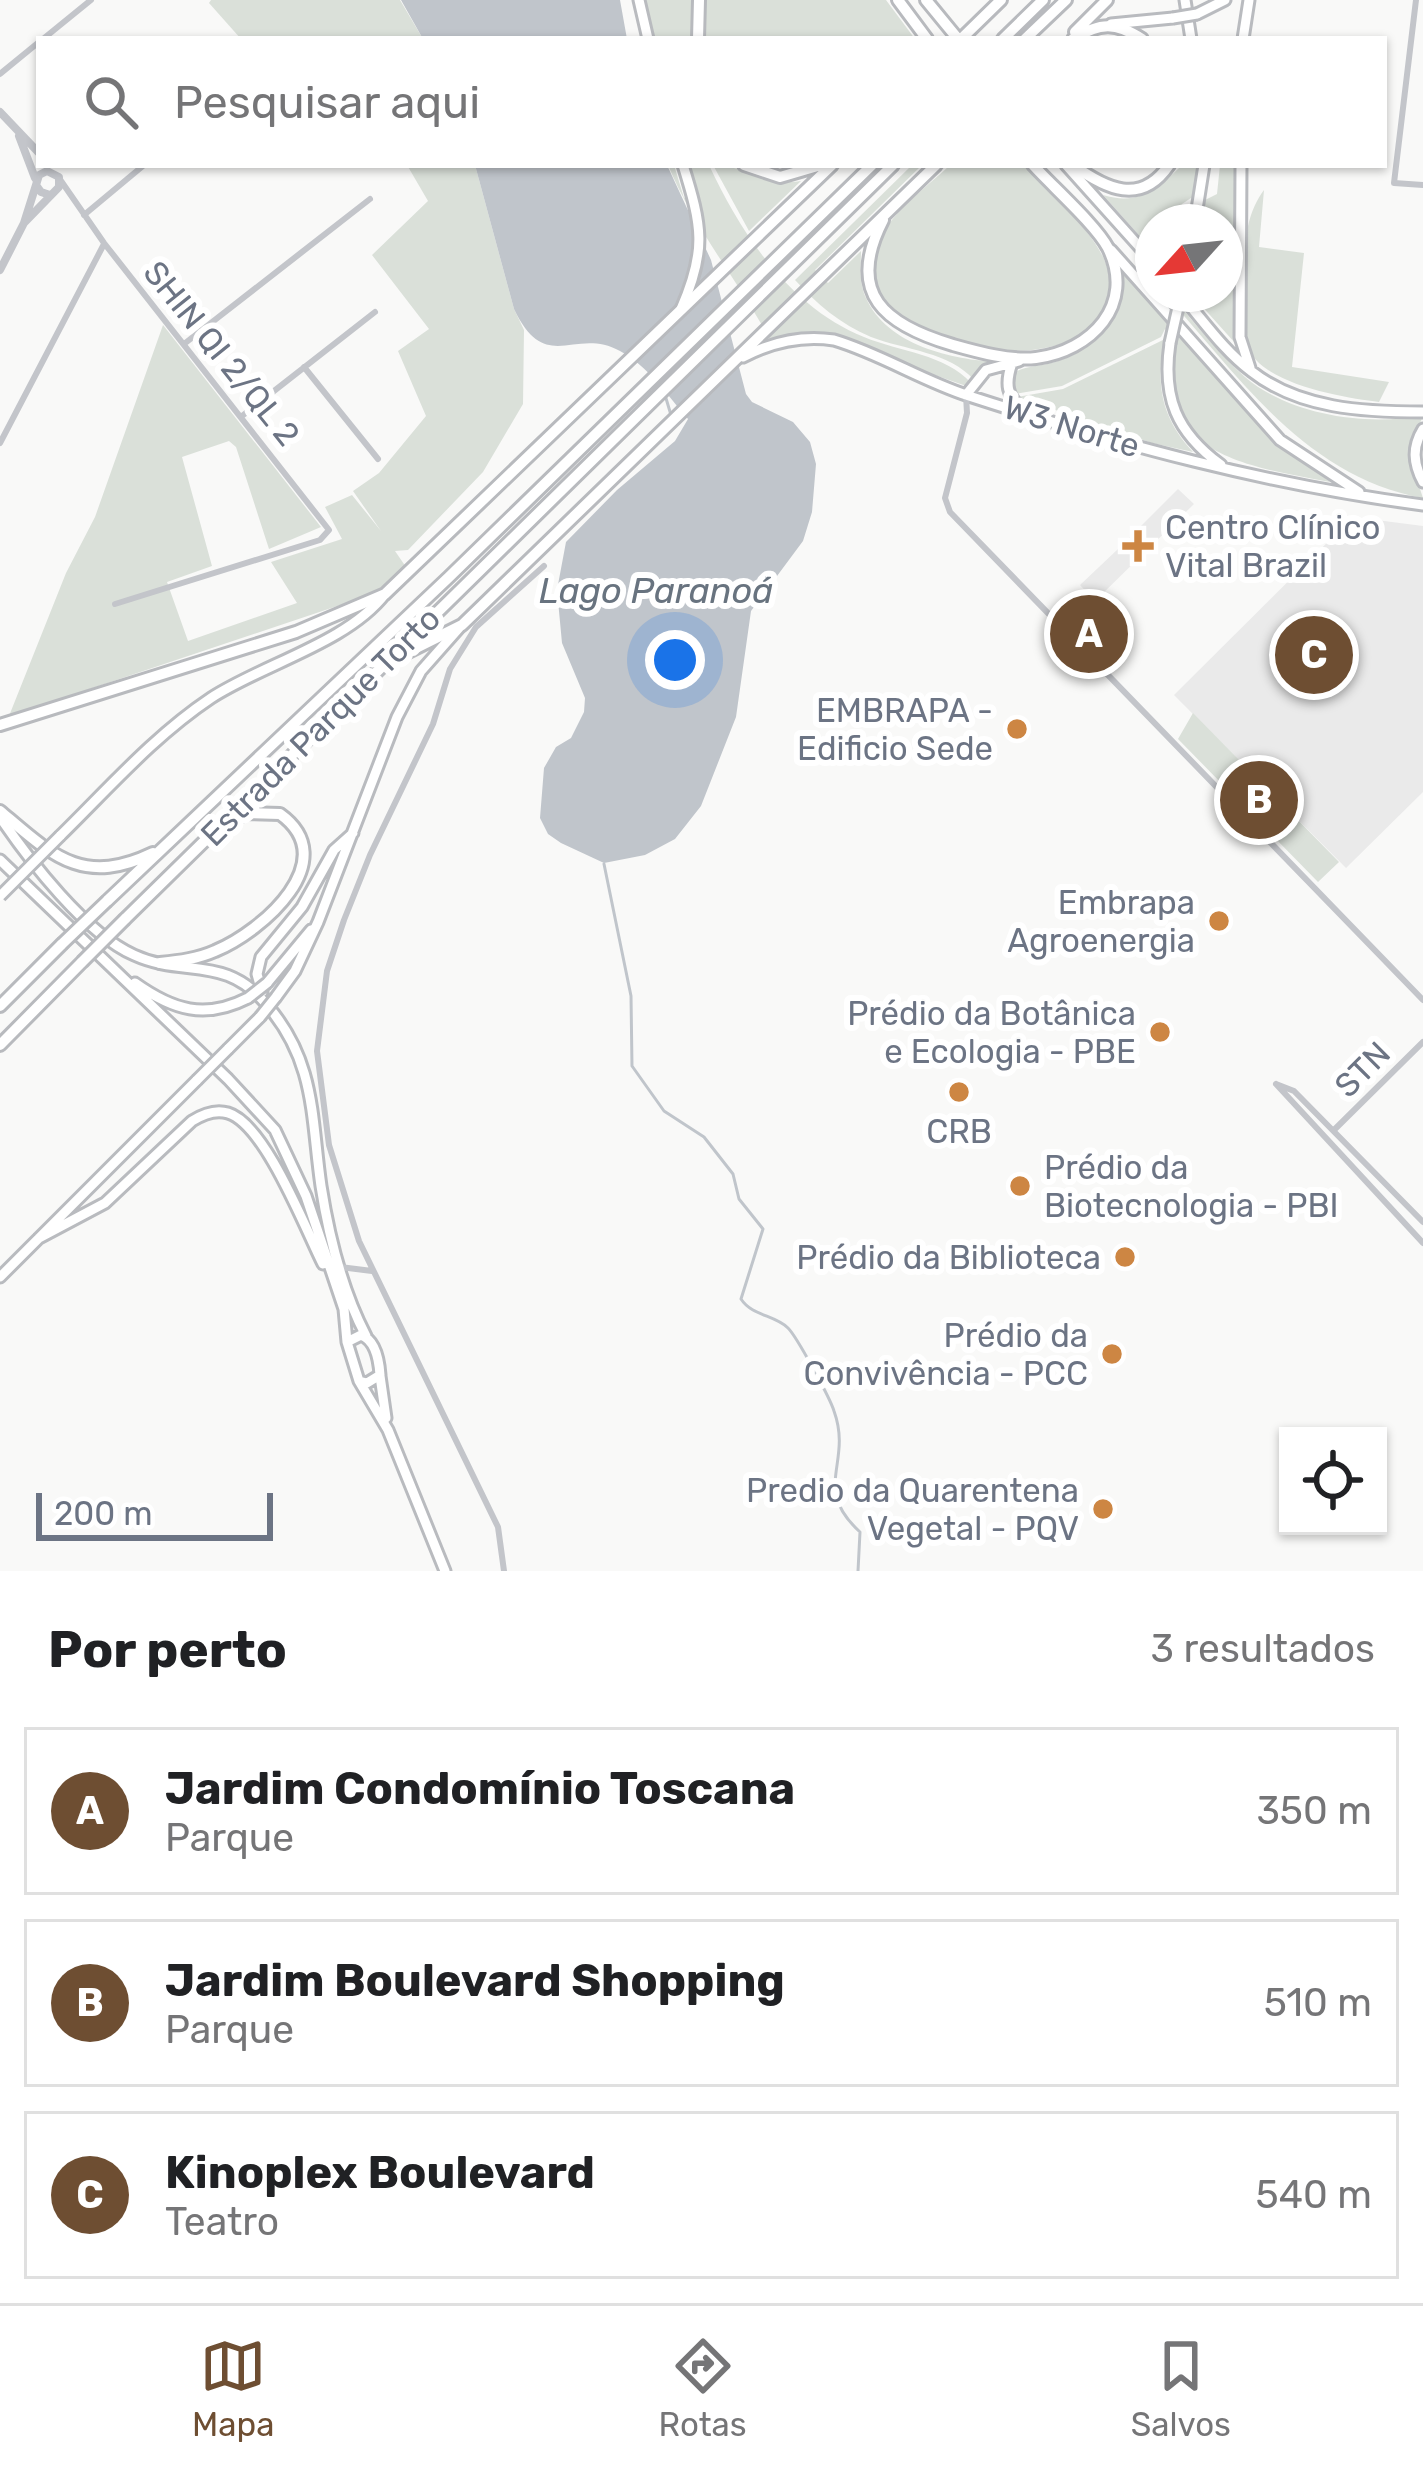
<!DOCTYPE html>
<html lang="pt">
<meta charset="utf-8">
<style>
body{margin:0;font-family:Rubik,sans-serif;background:#f6f6f6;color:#202124}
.controls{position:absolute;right:36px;bottom:36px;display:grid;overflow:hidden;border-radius:0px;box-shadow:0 3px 9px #0004}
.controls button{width:108px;height:108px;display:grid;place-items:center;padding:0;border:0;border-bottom:3px solid #e0e0e0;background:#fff;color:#202124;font:60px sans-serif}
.compass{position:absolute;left:1135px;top:204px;width:108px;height:108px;border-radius:50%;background:#fff;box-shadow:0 3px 9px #0004;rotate:243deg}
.scale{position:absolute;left:36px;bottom:30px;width:237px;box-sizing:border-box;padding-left:12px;border:6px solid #6c7484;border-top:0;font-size:33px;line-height:42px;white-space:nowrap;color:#6c7484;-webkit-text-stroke:9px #fff;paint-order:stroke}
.you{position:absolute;left:675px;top:660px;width:42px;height:42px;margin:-30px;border:9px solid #fff;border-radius:50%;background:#1a73e8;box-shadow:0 0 0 18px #1a73e833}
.badge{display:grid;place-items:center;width:78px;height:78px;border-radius:50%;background:#6e4e32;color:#fff;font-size:39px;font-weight:700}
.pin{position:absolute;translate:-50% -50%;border:6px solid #fff;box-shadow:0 3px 12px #0006}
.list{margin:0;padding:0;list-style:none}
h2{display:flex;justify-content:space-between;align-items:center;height:156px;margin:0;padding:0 48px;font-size:51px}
h2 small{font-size:39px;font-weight:400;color:#757577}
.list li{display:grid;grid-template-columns:78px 1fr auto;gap:36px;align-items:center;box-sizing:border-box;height:168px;margin:0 24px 24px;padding:0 24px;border:3px solid #e0e0e0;border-radius:0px}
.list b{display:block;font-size:45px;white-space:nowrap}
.list p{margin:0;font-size:39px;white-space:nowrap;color:#757577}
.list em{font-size:39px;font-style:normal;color:#757577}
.icon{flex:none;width:66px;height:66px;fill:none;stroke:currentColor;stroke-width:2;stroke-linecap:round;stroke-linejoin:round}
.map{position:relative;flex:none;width:1423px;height:1571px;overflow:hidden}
.search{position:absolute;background:#fff;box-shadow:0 3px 9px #0004;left:36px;right:36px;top:36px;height:132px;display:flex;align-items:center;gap:30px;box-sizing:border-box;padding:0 42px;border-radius:0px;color:#757577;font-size:45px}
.sheet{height:732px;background:#fff}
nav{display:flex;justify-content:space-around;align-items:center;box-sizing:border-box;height:168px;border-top:3px solid #e0e0e0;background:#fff;font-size:33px;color:#757577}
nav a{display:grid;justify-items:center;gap:6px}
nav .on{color:#6e4e32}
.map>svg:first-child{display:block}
.built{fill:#eaeaea}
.green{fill:#dae0d9}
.water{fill:#c0c5cb}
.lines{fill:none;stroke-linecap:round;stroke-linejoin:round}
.stream{stroke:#c0c5cb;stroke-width:3}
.primary-casing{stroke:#b9bbbf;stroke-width:15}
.trunk-casing{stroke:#b8babe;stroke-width:16}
.minor{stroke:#c3c5ca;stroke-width:6}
.tertiary{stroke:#c3c5ca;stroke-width:8}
.primary{stroke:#fff;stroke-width:9}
.trunk{stroke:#fff;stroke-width:10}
.primary-bridge-casing{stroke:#b9bbbf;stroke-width:15;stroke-linecap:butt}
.trunk-bridge-casing{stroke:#b8babe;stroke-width:16;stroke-linecap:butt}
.primary-bridge{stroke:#fff;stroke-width:9}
.trunk-bridge{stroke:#fff;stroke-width:10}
.poi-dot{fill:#cd8643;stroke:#fff;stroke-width:4.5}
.labels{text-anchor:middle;stroke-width:12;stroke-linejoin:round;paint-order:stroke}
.street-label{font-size:33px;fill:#6c7484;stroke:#fff}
.poi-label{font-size:33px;fill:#6c7484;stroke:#fff;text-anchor:end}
.water-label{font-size:36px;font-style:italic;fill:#68737f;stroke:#fff}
</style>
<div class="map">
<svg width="1423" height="1571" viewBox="0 0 1423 1571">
<rect width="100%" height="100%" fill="#f9f9f8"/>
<path class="built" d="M1178 489 1194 504 1095 601 1080 585 1118 549 1122 552 1126 548 1123 544Z
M1353 517 1423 526V792L1346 868 1174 695Z"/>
<path class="green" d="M211 0H400L423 39H241L209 3Z
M645 0H694L693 39H654Z
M705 0H886L915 39H704Z
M407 165H475L514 309 524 330 523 404 483 472 408 550 395 551 406 567 373 594 9 716 66 573 95 517 163 325 321 527 269 549 236 447 229 441 182 457 212 566 167 582 188 641 297 603 271 562 342 539 325 507 352 495 381 531 353 491 379 473 426 416 398 351 429 329 372 255 428 201Z
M668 165H674L684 198 696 186 689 165H709C742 236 791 308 864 337 900 352 945 354 971 383L969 387 909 366 857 342 833 336 771 341C739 282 694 228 668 165Z
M713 165C745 165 766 187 801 181L749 231Z
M912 165H922L815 270 828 283 861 251C861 267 859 283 866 298 887 345 952 360 999 362L974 380C950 352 905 350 871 337 840 324 817 304 795 280Z
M950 165H1025C1048 191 1095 232 1106 264 1147 391 864 369 872 263 875 223 923 191 950 165Z
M1182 165H1197L1194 196 1182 204 1172 222H1153V251L1103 195C1139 206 1158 189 1182 165Z
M1220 165H1236L1235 343 1191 294H1225V222H1201L1205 200 1217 194Z
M1264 190 1259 247 1304 253 1292 367 1389 382 1379 402C1345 398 1257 384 1247 344 1242 324 1245 300 1245 279 1245 246 1244 217 1264 190Z
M1112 257 1271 437 1330 482C1245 466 1148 454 1176 339L1165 329 1161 337 1062 386 1014 394 1009 376C1023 365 1039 367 1055 362 1102 348 1136 304 1112 257Z
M1165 294H1170C1194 322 1218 353 1245 377 1289 415 1368 427 1423 415L1409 456 1423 498C1306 477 1239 377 1165 294Z
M1165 339C1155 383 1161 418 1193 452L1152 443 1017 397 1063 389Z
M1193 713 1339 862 1318 882 1178 739Z"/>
<path class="water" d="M401 0H620L627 39H423Z
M475 165H667L711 260 746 394 752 402 793 422 810 442 816 464 812 512 803 541 751 611 736 717 701 806 675 839 645 855 604 863 561 843 548 834 540 818 544 768 556 747 571 738 584 712 585 698 562 643 557 590 566 542 617 490 675 441 688 419C668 396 648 366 620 351 574 326 546 376 514 309Z"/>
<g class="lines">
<path class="stream" d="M665 395 671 415
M604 864 631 996 632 1066 664 1111 704 1137 733 1174 739 1199 763 1229 741 1299C752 1316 775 1315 788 1328 797 1337 830 1398 834 1411 853 1464 811 1487 860 1532L858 1571"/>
<defs>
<path id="primary" d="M639 0 648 39
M1185 0 1191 39
M1197 14 1225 0
M1111 24 1173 18
M1243 39 1249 0
M1066 165 1153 262
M1241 165 1240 337 1250 368
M1195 222 1204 165
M1111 250 1280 440 1359 492
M1180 294C1203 320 1223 350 1251 371 1299 409 1364 412 1423 412
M681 309C707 250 702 226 683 165
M1170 343C1162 397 1176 432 1221 465
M743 357C772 342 801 335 834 340 881 354 922 381 969 396 1117 444 1268 485 1423 505
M1012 363C1005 383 1006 397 1024 410
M966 395 986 370 1019 361
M1423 429C1412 447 1413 463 1423 482
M0 817C29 860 86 934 134 955 184 978 225 954 267 1005 316 1062 311 1117 321 1186 329 1237 342 1290 366 1336
M60 836C108 789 154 736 211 698 263 664 347 643 385 594
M0 860 228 1079 275 1130 306 1196 344 1309 347 1342
M135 983C173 1010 205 1020 248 998
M267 983 311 930
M262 992 257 974 261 957 302 907 334 850 353 833
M276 997 295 971 318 922 397 717 421 671 459 628
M228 1049 260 1017
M39 1238 105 1203 192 1121C203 1114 215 1109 228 1113 265 1124 305 1228 323 1264
M0 1277 197 1080
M361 1335C375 1340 379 1360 380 1375L367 1383 359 1381 347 1342Z
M380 1376 386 1418
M359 1381 388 1430 445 1571"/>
<path id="trunk" d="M898 0 927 39
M926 0 958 39
M1075 32 1107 0
M698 39 699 0
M961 39 1001 0
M1003 39 1043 0
M1025 39 1066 0
M1073 39C1100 22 1116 22 1142 39
M744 165 780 177 821 165
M1073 165C1106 189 1141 206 1169 165
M883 220C845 294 885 325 953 345 978 352 1010 361 1036 358 1091 351 1136 305 1108 248 1096 225 1052 186 1033 165
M388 662 462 625 936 165
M0 725 296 632 385 594 832 165
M0 811C52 855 82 887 153 853
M107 901 449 577 872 165
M125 919 893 165
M160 963C179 961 197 959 215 951 263 931 344 860 280 814L247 813 227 823
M0 1006 62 944
M0 1045 82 962"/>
</defs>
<use href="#primary" class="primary-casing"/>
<use href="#trunk" class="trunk-casing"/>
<path class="minor" d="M1416 0 1394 183 1423 185
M43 39 91 0
M0 74 39 42
M59 178 104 243 329 530 320 540 115 604
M84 215 144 165
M184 344 370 199
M304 367 378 459
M966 395 967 413 945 498 950 512 1423 1000
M242 416 375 312
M0 443 104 244
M1276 1084 1423 1243
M1276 1084 1294 1091 1423 1222
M1334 1130 1423 1042
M340 1267 372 1271
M504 1571 498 1527 359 1241 329 1145 317 1051 327 971 344 920 370 855 433 724 450 669 476 627 544 566"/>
<path class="tertiary" d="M0 112 39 153
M19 136 35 178
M24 223 59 187V177L47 171 39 175 36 185 41 192 50 195
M0 270 24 223 36 185"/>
<use href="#primary" class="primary"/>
<use href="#trunk" class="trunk"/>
<defs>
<path id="primary-bridge" d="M1173 18 1197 14
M1170 343 1181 294
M0 896 60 836
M248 998 267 983
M260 1017 276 997
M197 1080 228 1049"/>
<path id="trunk-bridge" d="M62 944 107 901
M82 962 125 919"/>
</defs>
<use href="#primary-bridge" class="primary-bridge-casing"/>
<use href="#trunk-bridge" class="trunk-bridge-casing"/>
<use href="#primary-bridge" class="primary-bridge"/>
<use href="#trunk-bridge" class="trunk-bridge"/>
</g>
<g class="poi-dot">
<path d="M1132 528h12v12h12v12h-12v12h-12v-12h-12v-12h12z"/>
<circle cx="1017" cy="729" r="12"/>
<circle cx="1219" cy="921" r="12"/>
<circle cx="1160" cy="1032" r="12"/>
<circle cx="959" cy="1092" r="12"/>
<circle cx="1020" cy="1186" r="12"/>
<circle cx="1125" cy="1257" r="12"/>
<circle cx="1112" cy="1354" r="12"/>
<circle cx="1103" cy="1509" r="12"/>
</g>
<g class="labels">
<g class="street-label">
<text transform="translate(222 353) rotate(51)" y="12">SHIN QI 2/QL 2</text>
<text transform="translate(1072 426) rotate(17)" y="12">W3 Norte</text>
<text transform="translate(320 726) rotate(-45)" y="12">Estrada Parque Torto</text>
<text transform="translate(1362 1069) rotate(-45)" y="12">STN</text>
</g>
<g class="poi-label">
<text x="1165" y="539" text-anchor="start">Centro Clínico<tspan x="1165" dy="38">Vital Brazil</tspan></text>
<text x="993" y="722">EMBRAPA -<tspan x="993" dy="38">Edificio Sede</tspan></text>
<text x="1195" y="914">Embrapa<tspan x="1195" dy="38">Agroenergia</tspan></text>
<text x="1136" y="1025">Prédio da Botânica<tspan x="1136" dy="38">e Ecologia - PBE</tspan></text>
<text x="959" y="1143" text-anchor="middle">CRB</text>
<text x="1044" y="1179" text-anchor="start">Prédio da<tspan x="1044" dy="38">Biotecnologia - PBI</tspan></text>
<text x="1101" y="1269">Prédio da Biblioteca</text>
<text x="1088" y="1347">Prédio da<tspan x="1088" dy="38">Convivência - PCC</tspan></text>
<text x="1079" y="1502">Predio da Quarentena<tspan x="1079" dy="38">Vegetal - PQV</tspan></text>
</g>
<g class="water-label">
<text x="656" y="603">Lago Paranoá</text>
</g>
</g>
</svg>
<div class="controls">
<button><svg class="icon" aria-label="locate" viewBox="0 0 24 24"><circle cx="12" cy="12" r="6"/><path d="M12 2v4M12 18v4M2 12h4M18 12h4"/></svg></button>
</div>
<svg class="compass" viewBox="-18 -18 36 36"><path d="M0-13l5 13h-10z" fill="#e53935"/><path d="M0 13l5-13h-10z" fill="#757577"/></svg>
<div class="scale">200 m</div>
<div class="you"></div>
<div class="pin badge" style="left:1089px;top:634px">A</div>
<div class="pin badge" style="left:1259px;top:800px">B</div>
<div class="pin badge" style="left:1314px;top:655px">C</div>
<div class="search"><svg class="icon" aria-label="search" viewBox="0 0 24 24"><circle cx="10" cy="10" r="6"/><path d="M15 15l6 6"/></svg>Pesquisar aqui</div>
</div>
<section class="sheet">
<h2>Por perto<small>3 resultados</small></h2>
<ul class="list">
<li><span class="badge">A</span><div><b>Jardim Condomínio Toscana</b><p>Parque</p></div><em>350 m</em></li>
<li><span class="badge">B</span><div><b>Jardim Boulevard Shopping</b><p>Parque</p></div><em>510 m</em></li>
<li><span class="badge">C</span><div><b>Kinoplex Boulevard</b><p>Teatro</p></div><em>540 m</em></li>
</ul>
</section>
<nav>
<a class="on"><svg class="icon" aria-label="map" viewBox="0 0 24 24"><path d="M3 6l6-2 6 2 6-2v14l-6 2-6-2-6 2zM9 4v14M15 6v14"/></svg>Mapa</a>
<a><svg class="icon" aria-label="directions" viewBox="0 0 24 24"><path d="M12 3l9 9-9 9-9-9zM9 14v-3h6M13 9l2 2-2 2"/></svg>Rotas</a>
<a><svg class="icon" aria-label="saved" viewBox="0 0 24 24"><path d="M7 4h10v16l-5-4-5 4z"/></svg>Salvos</a>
</nav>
